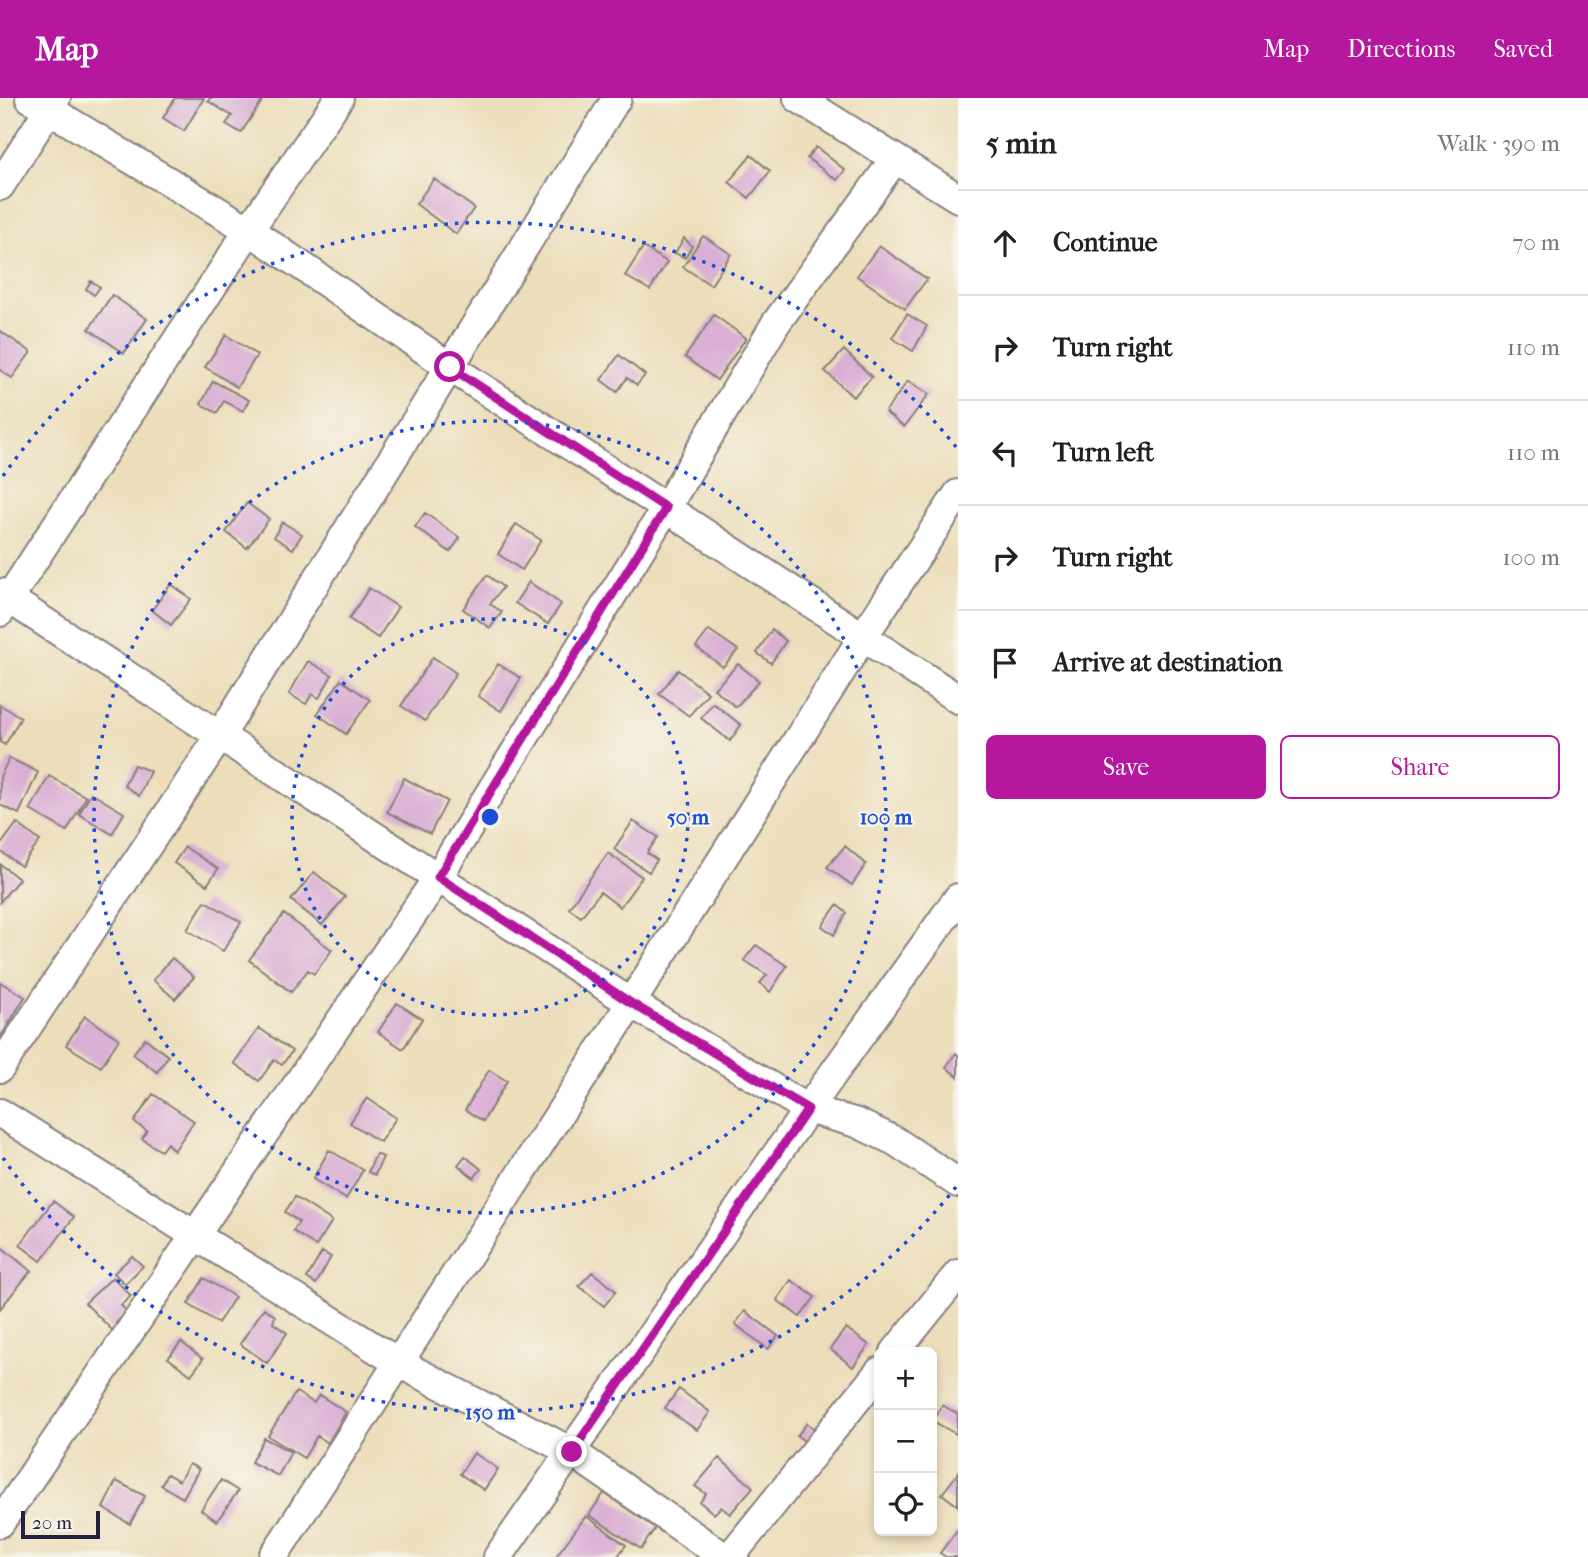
<!DOCTYPE html>
<meta charset="utf-8">
<style>
body{margin:0;font-family:"IM FELL French Canon",serif;background:#f2f2f2;color:#222}
.controls{position:absolute;right:21px;bottom:21px;display:grid;overflow:hidden;border-radius:10px;box-shadow:0 4px 10px #0003}
.controls button{width:63px;height:63px;display:grid;place-items:center;padding:0;border:0;border-bottom:2px solid #e0e0e0;background:#fff;color:#222;font:35px sans-serif}
.scale{position:absolute;left:21px;bottom:18px;width:79px;box-sizing:border-box;padding-left:7px;border:4px solid #22223b;border-top:0;font-size:19px;line-height:24px;white-space:nowrap;color:#22223b;-webkit-text-stroke:5px #f7f3e8;paint-order:stroke}
.stop{position:absolute;width:21px;height:21px;margin:-16px;border:5px solid #b5179e;border-radius:50%;background:#fff}
.stop.end{background:#b5179e;border-color:#fff;box-shadow:0 2px 7px #0008}
.list{margin:0;padding:0;list-style:none}
h2{display:flex;justify-content:space-between;align-items:center;height:91px;margin:0;padding:0 28px;font-size:30px}
h2 small{font-size:23px;font-weight:400;color:#767676}
.list li{display:grid;grid-template-columns:46px 1fr auto;gap:21px;align-items:center;box-sizing:border-box;height:105px;padding:0 28px;border-top:2px solid #e0e0e0}
.list b{display:block;font-size:26px;white-space:nowrap}
.list em{font-size:23px;font-style:normal;color:#767676}
.actions{display:flex;gap:14px;padding:21px 28px}
.actions a{flex:1;padding:16px 0;border:2px solid #b5179e;border-radius:10px;text-align:center;font-size:24px;color:#b5179e}
.actions .main{background:#b5179e;color:#fff}
.icon{flex:none;width:38px;height:38px;fill:none;stroke:currentColor;stroke-width:2;stroke-linecap:round;stroke-linejoin:round}
.map{position:relative;flex:none;width:958px;height:1459px;overflow:hidden}
header{display:flex;align-items:center;gap:42px;box-sizing:border-box;height:98px;padding:0 35px;background:#b5179e;color:#fff}
header strong{font-size:33px}
nav{display:flex;gap:38px;margin-inline-start:auto;font-size:24px}
main{display:flex}
aside{flex:1;background:#fff}
.map>svg:first-child{display:block}
.building{fill:#daafd4}
.lines{fill:none;stroke-linecap:round;stroke-linejoin:round}
.street-casing{stroke:#87807b;stroke-width:32}
.street{stroke:#fff;stroke-width:28}
.route{stroke:#b5179e;stroke-width:9}
.ring{fill:none;stroke:#1d4ed8;stroke-width:3.5;stroke-dasharray:3.5 7}
.centre{fill:#1d4ed8;stroke:#f7f3e8;stroke-width:3.5}
.ring-label{font-size:21px;text-anchor:middle;font-weight:bold;fill:#1d4ed8;stroke:#f7f3e8;stroke-width:5;stroke-linejoin:round;paint-order:stroke}
</style>
<header>
<strong>Map</strong>
<nav><a>Map</a><a>Directions</a><a>Saved</a></nav>
</header>
<main>
<div class="map">
<svg width="958" height="1459" viewBox="0 0 958 1459">
<rect width="100%" height="100%" fill="#f7f3e8"/>
<filter id="ink" filterUnits="userSpaceOnUse"><feTurbulence type="fractalNoise" baseFrequency=".0143" numOctaves="2"/><feDisplacementMap in="SourceGraphic" scale="14" xChannelSelector="R" yChannelSelector="G"/><feConvolveMatrix kernelMatrix="1 2 1 2 8 2 1 2 1" color-interpolation-filters="sRGB"/></filter>
<filter id="wash" filterUnits="userSpaceOnUse"><feTurbulence type="fractalNoise" baseFrequency=".00686" numOctaves="4" result="noise"/><feDisplacementMap in="SourceGraphic" scale="28" xChannelSelector="R" yChannelSelector="G"/><feGaussianBlur stdDeviation="1.57" result="paint"/><feColorMatrix in="noise" values="0 0 0 0 0 0 0 0 0 0 0 0 0 0 0 0 0 1.4 0 .05"/><feComposite in="paint" operator="in"/></filter>
<g filter="url(#wash)">
<rect width="100%" height="100%" fill="#ecdebb"/>
<g id="blocks">
<path class="building" d="M175 0H204L184 33 163 20Z
M210 0H264L241 35 226 26 232 18 208 3Z
M816 49 845 72 837 82 807 60Z
M751 57 770 73 749 100 729 84Z
M434 81 474 110 456 136 416 106Z
M703 138 731 156 711 187 683 169Z
M684 140 692 148 685 160 675 155Z
M879 148 927 181 905 211 857 178Z
M643 149 667 164 650 192 625 178Z
M91 183 100 189 94 197 86 191Z
M112 197 147 221 124 255 89 231Z
M907 216 927 228 913 253 892 240Z
M714 217 746 240 717 282 685 259Z
M0 233 31 254 12 280 0 272Z
M226 237 257 257 237 289 205 269Z
M844 252 872 279 853 299 825 273Z
M619 257 645 277 637 287 627 280 617 294 601 282Z
M213 283 249 302 243 313 224 303 217 315 201 306Z
M908 283 929 296 904 329 885 314Z
M247 405 269 421 247 450 226 434Z
M425 415 460 440 450 454 415 429Z
M282 424 302 436 293 451 274 439Z
M516 426 541 442 522 472 498 456Z
M487 477 503 489 490 506 502 514 490 530 463 511Z
M529 484 561 506 548 526 515 505Z
M171 486 191 501 171 527 152 512Z
M369 490 398 509 378 540 349 521Z
M772 531 786 543 771 565 757 555Z
M709 532 738 552 723 569 696 549Z
M433 559 456 575 425 623 401 608Z
M308 563 332 577 319 600 312 596 306 606 289 596Z
M498 566 521 580 501 613 478 598Z
M738 566 759 583 736 609 714 591Z
M678 572 708 595 689 618 659 596Z
M341 582 370 602 346 636 317 616Z
M713 605 741 627 730 643 701 620Z
M0 607 21 619 5 647 0 644Z
M9 660 38 674 19 716 0 707V679Z
M134 667 150 673 139 698 124 687Z
M49 678 86 699 67 733 30 712Z
M404 680 447 703 430 736 387 714Z
M91 695 124 715 112 736 79 716Z
M633 723 658 739 647 755 657 762 649 774 614 751Z
M17 725 40 743 21 768 0 753V748Z
M845 748 866 766 852 787 827 769Z
M185 749 218 771 207 787 174 765Z
M608 755 642 779 620 809 600 794 581 819 569 810Z
M0 766 19 781 0 804Z
M314 774 345 799 322 827 291 802Z
M205 803 241 824 223 853 187 832Z
M837 807 847 815 834 837 822 828Z
M284 816 332 852 314 876 308 872 291 894 249 862Z
M756 847 787 868 770 894 760 885 767 877 744 862Z
M172 860 194 879 175 901 153 882Z
M0 884 25 899 0 940Z
M397 905 422 921 403 951 378 934Z
M85 918 119 941 101 969 66 947Z
M259 930 292 953 282 967 274 962 259 983 234 965Z
M145 940 168 958 157 974 133 956Z
M956 955 958 957V979L946 969Z
M489 972 507 983 483 1023 465 1012Z
M153 996 194 1023 174 1053 167 1045 161 1053 142 1041 147 1033 134 1024Z
M367 1000 396 1020 380 1044 350 1025Z
M329 1052 363 1072 346 1101 313 1081Z
M376 1056 383 1059 375 1077 368 1074Z
M465 1058 481 1071 474 1080 458 1067Z
M295 1099 332 1123 316 1148 293 1133 299 1124 285 1114Z
M53 1103 74 1119 41 1163 20 1147Z
M0 1148 31 1173 0 1211Z
M322 1154 331 1159 316 1186 307 1180Z
M132 1158 143 1168 125 1186 114 1175Z
M592 1174 616 1193 604 1208 579 1188Z
M113 1179 131 1198 121 1207 127 1214 116 1225 119 1228 113 1233 85 1205Z
M204 1180 235 1199 218 1225 188 1206Z
M791 1182 815 1199 800 1219 777 1202Z
M264 1210 275 1218 273 1225 287 1235 267 1265 240 1246Z
M745 1213 778 1238 768 1251 735 1226Z
M846 1230 869 1247 853 1269 830 1251Z
M181 1244 203 1261 191 1277 168 1260Z
M679 1291 710 1314 697 1332 665 1310Z
M296 1294 314 1305 319 1297 346 1314 328 1345 317 1338 304 1360 268 1338Z
M942 1307 958 1316 956 1336 933 1323Z
M807 1325 814 1331 805 1343 797 1338Z
M264 1340 291 1354 278 1378 251 1364Z
M474 1355 498 1371 484 1392 460 1376Z
M719 1360 753 1389 730 1416 721 1409 714 1416 700 1404 706 1396 695 1388Z
M189 1366 199 1371 183 1400 161 1387 167 1376 179 1383Z
M958 1375V1408L942 1396Z
M221 1382 238 1393 217 1423 201 1412Z
M116 1383 145 1398 130 1426 103 1410Z
M604 1395 655 1430 641 1451 589 1417Z
M586 1418 626 1447 617 1459H560L557 1457Z
M958 1431V1459H946L940 1455Z"/>
</g>
</g>
<g filter="url(#ink)">
<use href="#blocks" fill-opacity="0" stroke="#87807b" stroke-width="2"/>
<g class="lines">
<defs>
<path id="street" d="M30 0 249 132 450 269 958 601
M798 0 958 100
M0 88 56 0
M0 495 631 905 808 1011 857 1025 895 1043 958 1085
M0 514 249 132 339 0
M0 970 220 638 617 0
M0 1015 399 1265 572 1354 724 1459
M895 1254 958 1176
M0 1425 438 779 666 410 776 225 895 61
M273 1459 631 905 864 537 958 396
M498 1459 808 1011 958 800
M730 1459 879 1274"/>
</defs>
<use href="#street" class="street-casing"/>
<use href="#street" class="street"/>
</g>
</g>
<g class="lines" filter="url(#ink)">
<path class="route" d="M450 269 666 410 438 779 631 905 808 1011 572 1354"/>
</g>
<g class="ring">
<circle cx="490" cy="719" r="198"/>
<circle cx="490" cy="719" r="396"/>
<path d="M956 1089A595 595 0 0 1 3 1060M3 378A595 595 0 0 1 956 349"/>
</g>
<circle cx="490" cy="719" r="10" class="centre"/>
<g class="ring-label">
<text x="688" y="726">50 m</text>
<text x="886" y="726">100 m</text>
<text x="490" y="1321">150 m</text>
</g>
</svg>
<div class="controls">
<button>+</button>
<button>−</button>
<button><svg class="icon" aria-label="locate" viewBox="0 0 24 24"><circle cx="12" cy="12" r="6"/><path d="M12 2v4M12 18v4M2 12h4M18 12h4"/></svg></button>
</div>
<div class="scale">20 m</div>
<div class="stop" style="left:450px;top:269px"></div>
<div class="stop end" style="left:572px;top:1354px"></div>
</div>
<aside>
<h2>5 min<small>Walk · 390 m</small></h2>
<ul class="list">
<li><svg class="icon" aria-label="ahead" viewBox="0 0 24 24"><path d="M12 20V5M6 11l6-6 6 6"/></svg><div><b>Continue</b></div><em>70 m</em></li>
<li><svg class="icon" aria-label="right" viewBox="0 0 24 24"><path d="M7 20v-9h11M14 6l5 5-5 5"/></svg><div><b>Turn right</b></div><em>110 m</em></li>
<li><svg class="icon" aria-label="left" viewBox="0 0 24 24"><path d="M17 20v-9H6M10 6l-5 5 5 5"/></svg><div><b>Turn left</b></div><em>110 m</em></li>
<li><svg class="icon" aria-label="right" viewBox="0 0 24 24"><path d="M7 20v-9h11M14 6l5 5-5 5"/></svg><div><b>Turn right</b></div><em>100 m</em></li>
<li><svg class="icon" aria-label="arrive" viewBox="0 0 24 24"><path d="M6 21V4h12l-3 4 3 4H6"/></svg><div><b>Arrive at destination</b></div></li>
</ul>
<div class="actions"><a class="main">Save</a><a>Share</a></div>
</aside>
</main>
